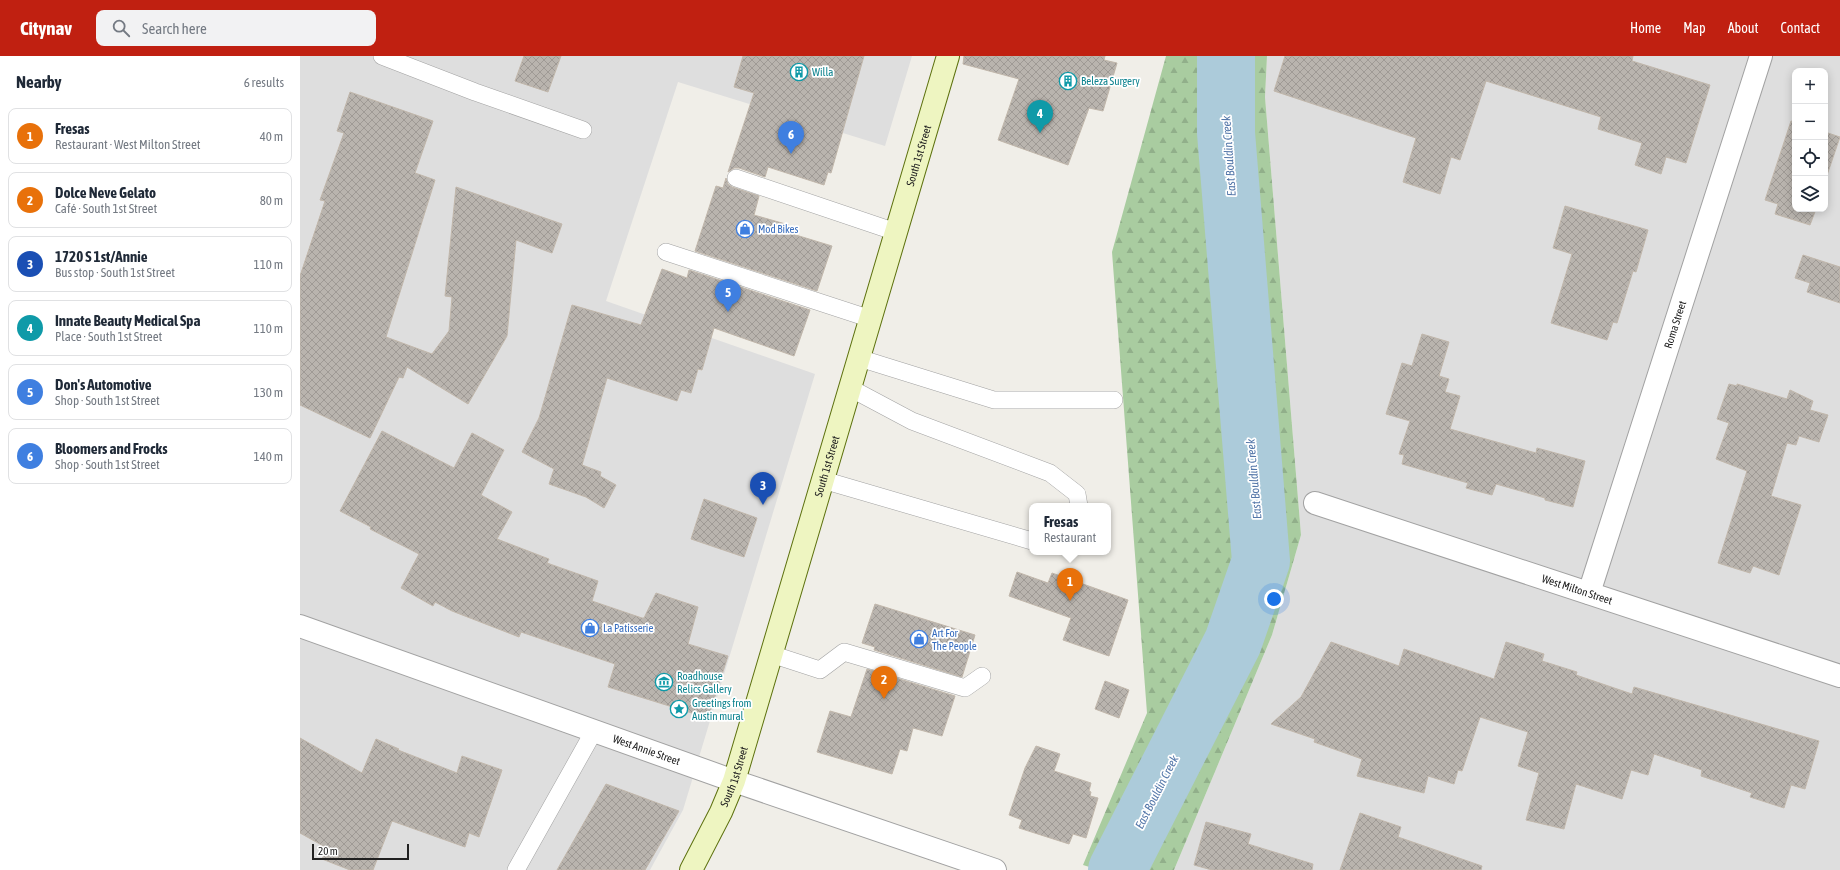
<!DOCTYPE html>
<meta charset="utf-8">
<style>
body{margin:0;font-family:"Asap Condensed",sans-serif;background:#f2f2f3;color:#1f2937}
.controls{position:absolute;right:12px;top:12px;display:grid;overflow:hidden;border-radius:8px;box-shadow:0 2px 10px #0003}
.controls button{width:36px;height:36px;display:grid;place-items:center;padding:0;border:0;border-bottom:1px solid #e0e1e3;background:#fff;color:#1f2937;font:20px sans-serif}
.scale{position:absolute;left:12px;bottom:10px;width:97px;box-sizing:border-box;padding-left:4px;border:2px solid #212121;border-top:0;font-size:11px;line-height:14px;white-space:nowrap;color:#212121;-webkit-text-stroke:3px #fff;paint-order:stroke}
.you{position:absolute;left:974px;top:543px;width:14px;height:14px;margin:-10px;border:3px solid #fff;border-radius:50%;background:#1a73e8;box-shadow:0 0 0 6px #1a73e833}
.badge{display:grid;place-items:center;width:26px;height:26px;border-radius:50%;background:#c02011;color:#fff;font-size:13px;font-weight:700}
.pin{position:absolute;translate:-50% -33px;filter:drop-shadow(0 1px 2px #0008)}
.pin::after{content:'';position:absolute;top:21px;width:14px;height:12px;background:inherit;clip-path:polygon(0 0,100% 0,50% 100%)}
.popup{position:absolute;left:729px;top:447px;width:82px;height:52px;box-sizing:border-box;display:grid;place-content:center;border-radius:8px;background:#fff;filter:drop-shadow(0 1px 3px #0005);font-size:13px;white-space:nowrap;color:#747a83}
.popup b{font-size:15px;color:#1f2937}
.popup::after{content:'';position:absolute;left:50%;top:100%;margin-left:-8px;border:8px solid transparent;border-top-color:#fff}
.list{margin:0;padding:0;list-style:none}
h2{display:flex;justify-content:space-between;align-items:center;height:52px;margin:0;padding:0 16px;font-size:17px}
h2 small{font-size:13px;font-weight:400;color:#747a83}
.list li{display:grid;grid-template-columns:26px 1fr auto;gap:12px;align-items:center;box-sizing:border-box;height:56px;margin:0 8px 8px;padding:0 8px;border:1px solid #e0e1e3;border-radius:8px}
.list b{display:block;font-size:15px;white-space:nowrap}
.list p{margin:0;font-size:13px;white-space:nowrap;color:#747a83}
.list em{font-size:13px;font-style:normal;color:#747a83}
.icon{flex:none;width:22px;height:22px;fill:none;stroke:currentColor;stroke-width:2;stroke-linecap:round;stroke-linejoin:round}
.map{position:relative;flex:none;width:1540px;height:814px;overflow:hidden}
header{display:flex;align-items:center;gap:24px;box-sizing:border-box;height:56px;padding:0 20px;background:#c02011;color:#fff}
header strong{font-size:19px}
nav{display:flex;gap:22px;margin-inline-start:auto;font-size:14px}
.search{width:280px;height:36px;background:#f2f2f3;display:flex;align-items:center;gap:10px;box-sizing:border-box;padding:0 14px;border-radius:8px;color:#747a83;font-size:15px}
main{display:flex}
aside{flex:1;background:#fff}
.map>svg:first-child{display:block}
.residential{fill:#dedede;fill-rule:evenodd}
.forest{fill:url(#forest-firs)}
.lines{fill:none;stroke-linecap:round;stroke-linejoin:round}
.river{stroke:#accbda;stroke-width:58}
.building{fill:url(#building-cross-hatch);stroke:#c1b7ab}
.service-casing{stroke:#a2a2a2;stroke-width:18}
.minor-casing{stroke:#a2a2a2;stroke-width:24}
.tertiary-casing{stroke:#a2a2a2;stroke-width:24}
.secondary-casing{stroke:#5d710e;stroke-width:24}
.service{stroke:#fff;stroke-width:17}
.minor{stroke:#fff;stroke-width:22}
.tertiary{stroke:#fff;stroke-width:22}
.secondary{stroke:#eef5c1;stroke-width:22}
.labels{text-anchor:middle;stroke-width:3.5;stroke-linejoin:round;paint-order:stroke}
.culture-label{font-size:11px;fill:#0d838f;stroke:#fff;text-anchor:start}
.street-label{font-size:11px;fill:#212121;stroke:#fff}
.shop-label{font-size:11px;fill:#366cbe;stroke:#fff;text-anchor:start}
.water-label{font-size:12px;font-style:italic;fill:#5477a9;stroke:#fff}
</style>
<header>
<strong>Citynav</strong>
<div class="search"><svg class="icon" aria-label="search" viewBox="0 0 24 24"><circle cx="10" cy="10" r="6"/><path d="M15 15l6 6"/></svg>Search here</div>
<nav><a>Home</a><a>Map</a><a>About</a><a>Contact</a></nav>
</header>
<main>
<aside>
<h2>Nearby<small>6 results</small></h2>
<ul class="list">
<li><span class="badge" style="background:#e8710a">1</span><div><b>Fresas</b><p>Restaurant · West Milton Street</p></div><em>40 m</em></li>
<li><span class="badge" style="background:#e8710a">2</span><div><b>Dolce Neve Gelato</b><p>Café · South 1st Street</p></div><em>80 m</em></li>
<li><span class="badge" style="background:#1a4fb4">3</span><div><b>1720 S 1st/Annie</b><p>Bus stop · South 1st Street</p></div><em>110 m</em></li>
<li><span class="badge" style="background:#0f9aa8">4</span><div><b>Innate Beauty Medical Spa</b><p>Place · South 1st Street</p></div><em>110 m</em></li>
<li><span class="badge" style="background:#3f7fe0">5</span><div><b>Don's Automotive</b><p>Shop · South 1st Street</p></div><em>130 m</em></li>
<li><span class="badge" style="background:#3f7fe0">6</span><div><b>Bloomers and Frocks</b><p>Shop · South 1st Street</p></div><em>140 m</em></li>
</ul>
</aside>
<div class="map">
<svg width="1540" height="814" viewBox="0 0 1540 814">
<defs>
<pattern id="forest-firs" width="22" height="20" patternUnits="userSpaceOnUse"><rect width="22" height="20" fill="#a9cca0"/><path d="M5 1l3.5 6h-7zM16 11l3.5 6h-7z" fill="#91af8a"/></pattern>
<pattern id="building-cross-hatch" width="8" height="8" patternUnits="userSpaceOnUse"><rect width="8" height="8" fill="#b9b4ae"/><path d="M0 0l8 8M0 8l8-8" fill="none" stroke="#9f9a95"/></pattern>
</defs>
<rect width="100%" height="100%" fill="#f0eee8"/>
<path class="residential" d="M0 0H612L585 90 378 26 306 245 515 318 383 754 350 814H0Z
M967 0H1540V814H874L972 579 1001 479 965 41ZM1495 15H1525V153H1495Z"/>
<path class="forest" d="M866 0H967L965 41 1001 479 972 579 874 814H799L783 809 847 657 812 196Z"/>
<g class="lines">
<path class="river" d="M817 814 933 586 961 505 926 77V0"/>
</g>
<path class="building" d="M224 0H261L248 36 215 25Z
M443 0H564L531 117 528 116 524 129 468 111 465 121 439 112H434L428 116 454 37 434 31Z
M664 0H805L804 4 817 7 803 55 789 52 768 109 698 84 719 23 663 8Z
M985 0H1333L1332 5 1410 29 1386 107 1366 101 1361 118 1335 109 1342 87 1298 73 1301 61 1186 25 1160 104 1151 101 1140 138 1103 126 1116 82 974 35Z
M50 36 133 65 115 117 135 124 86 281 132 298 149 275 152 241 145 240 156 131 262 168 252 197 216 184 207 280 168 348 107 311 103 322 99 321 70 382 0 349V220L25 145 20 144 44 77 37 75Z
M1491 65 1495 66V153H1516L1510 169 1475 158 1478 148 1465 144Z
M1525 76 1540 81 1525 125Z
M426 122 428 128 432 131 459 140 454 159 489 169 486 176 532 190 517 235 395 195 416 130 423 132Z
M1265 150 1348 174 1336 216 1333 215 1317 267 1313 266 1307 284 1251 267 1272 198 1253 192Z
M1503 199 1540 211V247L1507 236 1510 227 1495 222Z
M362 213 387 222 389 214 510 254 494 300 414 272 402 314 398 313 391 337 381 334 377 345 307 322 282 409 301 416 300 420 316 429 304 452 286 441 249 428 254 413 222 396 239 362 272 249 341 269Z
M1122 278 1149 286 1139 320 1149 323 1145 336 1160 340 1150 373 1236 397 1237 392 1285 405 1273 451 1245 444V442L1196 428 1192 439 1166 432 1168 427 1102 408 1104 399 1099 398 1110 365 1086 358 1102 307 1112 310Z
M1429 328 1437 330V328L1487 343 1490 334 1513 345 1510 354 1528 359 1519 386 1499 380 1496 389 1487 387 1471 440 1501 449 1479 519 1453 510 1450 517 1418 507 1447 415 1416 403 1429 367 1417 363Z
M82 375 154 412 172 377 204 394 181 439 212 456 197 483 249 503 247 507 298 525 292 545 342 562H344L356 537 398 551 388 588 428 600 408 662 308 631 315 608 221 576 219 581 152 555 135 546 133 550 101 532 119 498 70 473 71 471 40 455Z
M404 443 457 462 444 501 391 483Z
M717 516 748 527 752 517 828 544 809 600 763 584 771 562 709 540Z
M575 548 675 579 662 621 574 594 575 591 562 587Z
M1031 586 1099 610 1104 593 1194 623 1206 586 1244 598 1242 605 1277 616 1276 619 1332 638 1334 631 1519 685 1505 733 1491 729 1484 752 1450 741 1452 737 1401 720 1402 714 1354 698 1348 719 1331 714 1322 743 1276 728 1264 773 1226 764 1239 717 1218 710 1228 676 1180 661 1162 715 1158 714 1154 728 1128 720 1124 737 1057 720 1062 703 1014 686 1015 683 971 668 1001 641Z
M567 613 655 640 642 680 613 672 607 695 600 693 592 718 517 696 530 655 551 661Z
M805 625 829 634 819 662 795 653Z
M0 682 62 717 76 683 99 693 98 694 157 717 162 700 202 714 179 781 169 777 165 791 92 765 73 814H50L22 803 27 792 0 777Z
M736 690 760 698 754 715 791 727 789 735 791 736 790 740 798 742 786 782 773 778 769 788 719 772 722 764 709 759 725 712Z
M306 728 379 755 345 814H257Z
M1060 757 1101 771 1098 781 1182 810 1181 814H1040Z
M906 766 951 778 948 788 1013 808 1012 814H912L894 809Z"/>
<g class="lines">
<defs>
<path id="service" d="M82 0 175 36 283 74
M436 122 596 176
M366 196 571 263
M559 302 694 344H814
M550 332 612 365 750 417 777 438 779 450
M523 424 732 485
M471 598 520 614 544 596 665 632 682 620
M216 814 294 675"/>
<g id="minor">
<path id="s1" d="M1015 447 1540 620"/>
<path id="s2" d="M1289 537 1461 0"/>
</g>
<g id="tertiary">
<path id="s3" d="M0 570 434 725 695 814"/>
</g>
<g id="secondary">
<path id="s4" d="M391 814 421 756 434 725 648 0"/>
</g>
</defs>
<use href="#service" class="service-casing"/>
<use href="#minor" class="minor-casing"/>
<use href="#tertiary" class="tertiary-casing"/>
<use href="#secondary" class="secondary-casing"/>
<use href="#service" class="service"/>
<use href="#minor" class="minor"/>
<use href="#tertiary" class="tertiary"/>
<use href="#secondary" class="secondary"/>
</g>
<defs>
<symbol id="building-ring" viewBox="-11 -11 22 22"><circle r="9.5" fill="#fff" stroke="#0f9aa8" stroke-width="1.5"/><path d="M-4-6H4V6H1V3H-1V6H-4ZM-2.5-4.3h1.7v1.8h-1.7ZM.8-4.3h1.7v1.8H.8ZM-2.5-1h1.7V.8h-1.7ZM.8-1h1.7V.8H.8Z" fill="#0f9aa8"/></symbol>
<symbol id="shop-ring" viewBox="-11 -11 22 22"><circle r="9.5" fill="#fff" stroke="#3f7fe0" stroke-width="1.5"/><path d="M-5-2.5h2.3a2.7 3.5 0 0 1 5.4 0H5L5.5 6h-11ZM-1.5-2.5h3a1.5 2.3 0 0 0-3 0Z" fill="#3f7fe0"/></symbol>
<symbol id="museum-ring" viewBox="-11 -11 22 22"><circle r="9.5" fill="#fff" stroke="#0f9aa8" stroke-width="1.5"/><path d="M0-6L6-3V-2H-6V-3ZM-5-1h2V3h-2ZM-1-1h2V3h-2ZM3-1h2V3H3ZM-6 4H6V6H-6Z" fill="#0f9aa8"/></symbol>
<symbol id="sight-ring" viewBox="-11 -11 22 22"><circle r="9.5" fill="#fff" stroke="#0f9aa8" stroke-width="1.5"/><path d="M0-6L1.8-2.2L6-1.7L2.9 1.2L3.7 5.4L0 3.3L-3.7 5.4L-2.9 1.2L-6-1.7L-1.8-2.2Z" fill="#0f9aa8"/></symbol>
</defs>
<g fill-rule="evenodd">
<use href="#building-ring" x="489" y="6" width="20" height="20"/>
<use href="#building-ring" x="758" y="15" width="20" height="20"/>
<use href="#shop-ring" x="435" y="163" width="20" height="20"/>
<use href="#shop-ring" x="280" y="562" width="20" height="20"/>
<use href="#shop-ring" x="609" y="573" width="20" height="20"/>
<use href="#museum-ring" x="354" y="616" width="20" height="20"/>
<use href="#sight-ring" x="369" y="643" width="20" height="20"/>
</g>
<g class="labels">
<g class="culture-label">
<text x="512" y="20">Willa</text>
<text x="781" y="29">Beleza Surgery</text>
<text x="377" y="624">Roadhouse<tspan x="377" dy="13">Relics Gallery</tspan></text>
<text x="392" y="651">Greetings from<tspan x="392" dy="13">Austin mural</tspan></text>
</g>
<g class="street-label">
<text dy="4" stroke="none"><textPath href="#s4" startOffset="751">South 1st Street</textPath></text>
<text dy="4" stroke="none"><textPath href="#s2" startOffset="282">Roma Street</textPath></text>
<text dy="4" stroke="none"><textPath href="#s4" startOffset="427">South 1st Street</textPath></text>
<text dy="4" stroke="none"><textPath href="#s1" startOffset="276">West Milton Street</textPath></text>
<text dy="4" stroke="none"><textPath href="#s3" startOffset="368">West Annie Street</textPath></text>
<text dy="4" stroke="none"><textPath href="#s4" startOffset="103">South 1st Street</textPath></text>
</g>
<g class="shop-label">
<text x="458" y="177">Mod Bikes</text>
<text x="303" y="576">La Patisserie</text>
<text x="632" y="581">Art For<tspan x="632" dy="13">The People</tspan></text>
</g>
<g class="water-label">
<text transform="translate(929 100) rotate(-94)" y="4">East Bouldin Creek</text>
<text transform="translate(954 423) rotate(-95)" y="4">East Bouldin Creek</text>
<text transform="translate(857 736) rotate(-63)" y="4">East Bouldin Creek</text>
</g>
</g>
</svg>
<div class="controls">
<button>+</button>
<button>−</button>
<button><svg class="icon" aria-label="locate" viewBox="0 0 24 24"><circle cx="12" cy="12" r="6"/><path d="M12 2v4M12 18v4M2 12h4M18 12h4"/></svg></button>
<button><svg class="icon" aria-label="layers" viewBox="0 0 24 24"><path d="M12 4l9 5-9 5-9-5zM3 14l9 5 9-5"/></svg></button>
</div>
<div class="scale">20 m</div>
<div class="you"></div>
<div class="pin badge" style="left:770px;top:545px;background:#e8710a">1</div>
<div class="popup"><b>Fresas</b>Restaurant</div>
<div class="pin badge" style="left:584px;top:643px;background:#e8710a">2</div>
<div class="pin badge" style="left:463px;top:449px;background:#1a4fb4">3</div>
<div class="pin badge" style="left:740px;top:77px;background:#0f9aa8">4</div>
<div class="pin badge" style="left:428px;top:256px;background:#3f7fe0">5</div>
<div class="pin badge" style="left:491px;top:98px;background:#3f7fe0">6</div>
</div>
</main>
